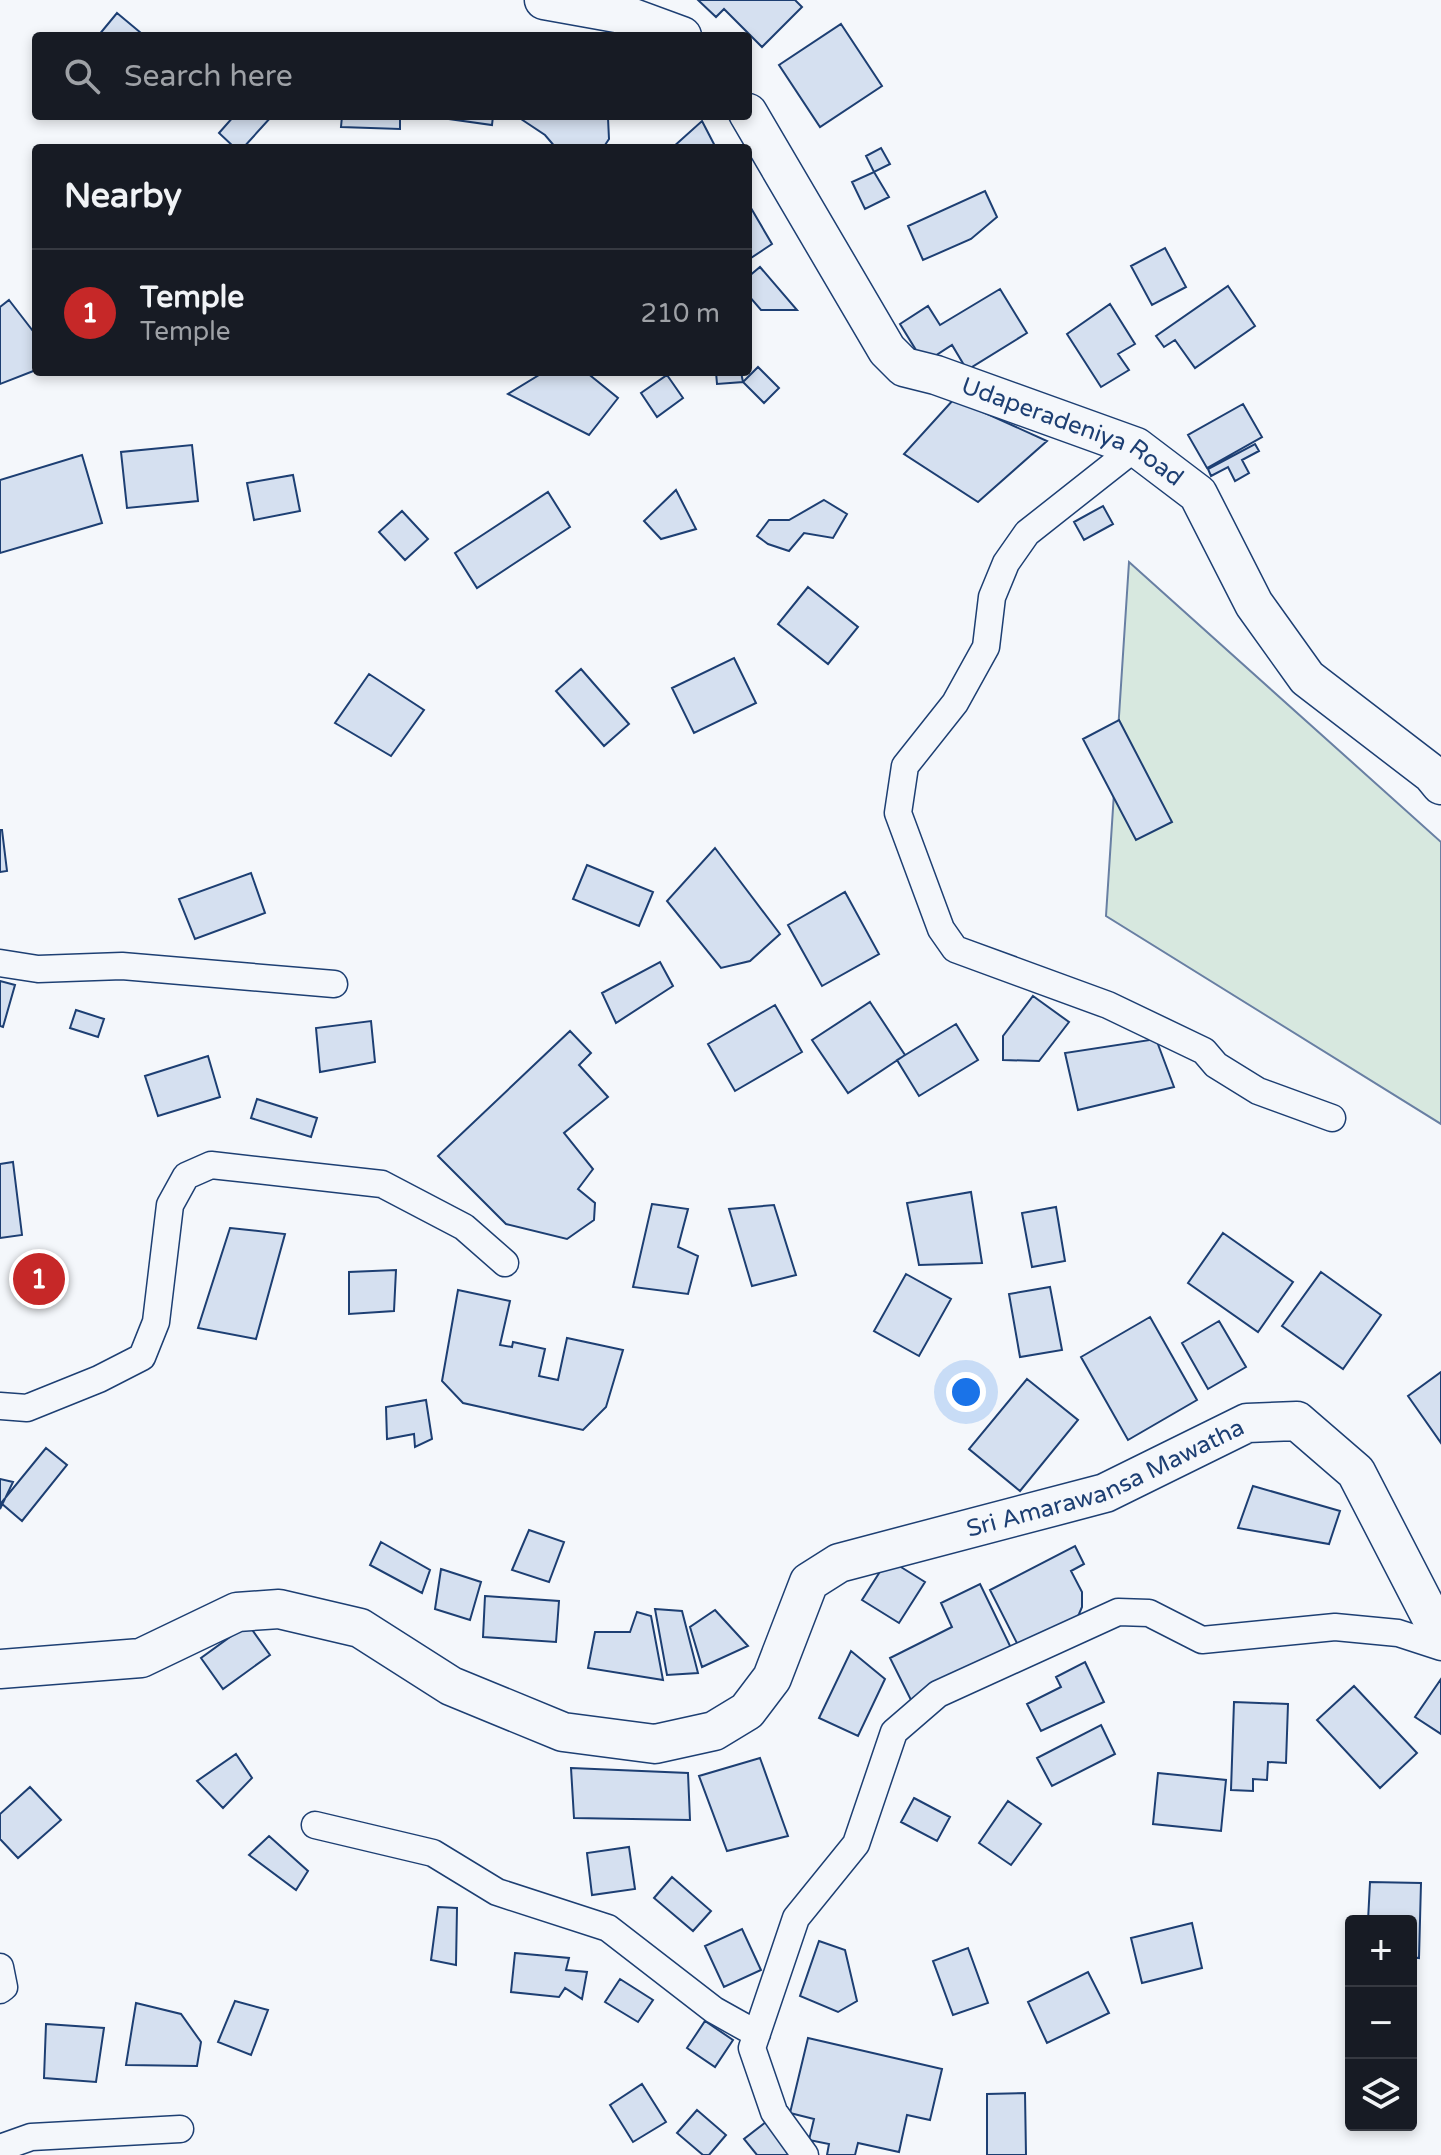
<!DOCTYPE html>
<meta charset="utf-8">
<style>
body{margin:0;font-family:"Varela Round",sans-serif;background:#20242c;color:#f1f3f6}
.controls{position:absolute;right:24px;bottom:24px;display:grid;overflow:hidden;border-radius:8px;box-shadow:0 4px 12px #0003}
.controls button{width:72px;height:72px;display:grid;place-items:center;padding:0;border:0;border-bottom:2px solid #363941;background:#171b24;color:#f1f3f6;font:40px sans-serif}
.you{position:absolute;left:966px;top:1392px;width:28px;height:28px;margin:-20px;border:6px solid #fff;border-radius:50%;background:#1a73e8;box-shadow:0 0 0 12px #1a73e833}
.badge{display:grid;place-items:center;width:52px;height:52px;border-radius:50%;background:#c62828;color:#fff;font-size:26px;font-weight:700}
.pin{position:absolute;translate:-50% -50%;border:4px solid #fff;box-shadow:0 2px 8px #0006}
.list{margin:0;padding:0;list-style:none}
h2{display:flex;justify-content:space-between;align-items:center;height:104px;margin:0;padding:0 32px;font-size:34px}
h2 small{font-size:26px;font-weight:400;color:#9ea1a6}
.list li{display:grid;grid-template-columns:52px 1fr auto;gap:24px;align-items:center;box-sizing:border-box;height:128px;padding:0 32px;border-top:2px solid #363941}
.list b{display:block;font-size:30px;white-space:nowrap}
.list p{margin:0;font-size:26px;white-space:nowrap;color:#9ea1a6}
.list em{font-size:26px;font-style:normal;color:#9ea1a6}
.icon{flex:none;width:44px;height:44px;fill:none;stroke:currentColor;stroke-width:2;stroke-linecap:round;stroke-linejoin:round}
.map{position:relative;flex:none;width:1441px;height:2155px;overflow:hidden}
.search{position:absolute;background:#171b24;box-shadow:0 4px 12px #0003;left:32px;top:32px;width:720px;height:88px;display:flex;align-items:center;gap:20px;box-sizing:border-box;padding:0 28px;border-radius:8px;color:#9ea1a6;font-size:30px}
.panel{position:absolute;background:#171b24;box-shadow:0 4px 12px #0003;left:32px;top:144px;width:720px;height:232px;border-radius:8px}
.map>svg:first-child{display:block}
.green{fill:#d7e8df;stroke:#687fa3;stroke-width:2}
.building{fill:#d5e0f0;stroke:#1d3f73;stroke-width:2}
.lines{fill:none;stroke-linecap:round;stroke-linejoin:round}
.street-casing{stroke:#1d3f73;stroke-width:29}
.secondary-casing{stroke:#1d3f73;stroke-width:41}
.street{stroke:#f4f7fb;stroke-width:26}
.secondary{stroke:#f4f7fb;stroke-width:38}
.labels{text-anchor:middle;stroke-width:6;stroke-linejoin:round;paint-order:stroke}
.street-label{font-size:24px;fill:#1d3f73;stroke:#f4f7fb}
</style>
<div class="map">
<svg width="1441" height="2155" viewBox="0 0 1441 2155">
<rect width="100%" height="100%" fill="#f4f7fb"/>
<path class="green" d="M1129 562 1441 842V1124L1106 916Z"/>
<path class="building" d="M698 0H795L802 7 762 47 724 9 716 17Z
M117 13 141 33 138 36H98Z
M841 24 882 86 820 127 779 65Z
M234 116H272L243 148H235L219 133Z
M342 116H400V129L341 127Z
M441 116H493L492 125 442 118Z
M525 116H602L608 118 609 139 603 148H556L545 135 521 119Z
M702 121 716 148H672Z
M881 148 890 164 874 172 866 156Z
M874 172 889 197 865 209 852 182Z
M985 191 997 217 971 239 923 260 908 226Z
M748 203 772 244 748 260Z
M1165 248 1186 287 1152 305 1131 266Z
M760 267 797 310H761L748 295V277Z
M1228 286 1255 326 1195 368 1175 340 1164 347 1156 336Z
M1000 289 1027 333 967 370 952 345 924 363 900 324 928 306 940 325Z
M9 300 36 335V370L0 384V307Z
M1110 304 1135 344 1118 354 1129 370 1101 387 1067 334Z
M758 367 779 388 764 403 743 382Z
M544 372H586L618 398 589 435 508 394Z
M716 372H741L743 382 717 384Z
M667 375 683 398 657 417 641 393Z
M954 399 1047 441 978 502 904 454Z
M1243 404 1262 437 1207 468 1188 435Z
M1255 444 1259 451 1242 460 1249 473 1235 481 1228 467 1211 476 1208 469Z
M192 445 198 501 127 508 121 452Z
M82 455 102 523 0 553V480Z
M293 475 300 511 254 520 247 483Z
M676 490 696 529 661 539 644 521Z
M548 492 570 527 477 588 455 553Z
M824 500 847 514 833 538 804 533 789 551 768 544 757 536 769 520H789Z
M1103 506 1113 524 1084 540 1074 522Z
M402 511 428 539 405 560 379 532Z
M808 587 858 627 828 664 778 624Z
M734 658 756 703 694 733 672 688Z
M581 669 629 724 604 746 556 691Z
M369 674 424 710 391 756 335 723Z
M1119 720 1172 822 1136 840 1083 739Z
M0 830H2L7 871 0 872Z
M715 848 780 934 750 961 721 968 667 901Z
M587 865 653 892 639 926 573 899Z
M251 873 265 913 195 939 179 899Z
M845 892 879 954 822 986 788 925Z
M660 962 673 986 616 1023 602 993Z
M0 981 15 985 3 1027 0 1026Z
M1033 996 1069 1022 1039 1061 1003 1060V1036Z
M870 1002 905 1055 848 1093 812 1040Z
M775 1005 802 1052 735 1091 708 1044Z
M76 1010 104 1019 98 1037 70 1028Z
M371 1021 375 1062 320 1072 316 1028Z
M956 1024 978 1060 919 1096 897 1060Z
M570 1031 591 1053 579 1065 608 1097 564 1133 593 1169 578 1189 595 1203 594 1220 567 1239 506 1224 438 1156Z
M1156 1039 1174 1087 1078 1110 1065 1053Z
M208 1056 220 1097 158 1116 145 1076Z
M257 1099 317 1118 311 1137 251 1118Z
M13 1162 22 1235 0 1238V1164Z
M971 1192 982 1263 919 1265 907 1203Z
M652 1204 688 1209 678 1247 698 1256 688 1294 633 1287Z
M774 1205 796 1275 752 1286 729 1209Z
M1056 1207 1065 1261 1032 1267 1022 1213Z
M230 1228 285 1234 256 1339 198 1328Z
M1223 1233 1293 1282 1258 1332 1188 1283Z
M396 1270 394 1311 349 1314V1272Z
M1321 1272 1381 1315 1343 1369 1282 1326Z
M906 1274 951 1299 919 1356 874 1331Z
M1050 1287 1062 1350 1020 1357 1009 1294Z
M458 1290 510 1301 500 1345 512 1347 513 1342 545 1349 539 1376 558 1380 567 1338 623 1350 606 1407 583 1430 463 1403 442 1381Z
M1150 1317 1197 1400 1128 1440 1081 1357Z
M1219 1321 1246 1367 1208 1389 1182 1343Z
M1441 1372V1443L1408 1396Z
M1027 1379 1078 1420 1020 1491 969 1449Z
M426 1400 432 1439 415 1447 414 1434 387 1439 386 1407Z
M46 1448 67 1465 22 1521 1 1503Z
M0 1479 13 1482 0 1509Z
M1253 1486 1340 1511 1329 1544 1238 1528Z
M529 1530 564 1542 549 1582 512 1570Z
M381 1542 430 1570 422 1593 370 1565Z
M1075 1546 1084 1564 1071 1571 1082 1592V1607L1079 1614 1076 1620 1021 1651 990 1590Z
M888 1559 925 1582 899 1623 862 1600Z
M441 1569 481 1582 470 1620 435 1609Z
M980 1584 1013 1652 912 1702 890 1658 952 1627 941 1603Z
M485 1596 559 1601 556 1642 483 1637Z
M655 1609 682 1611 698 1673 667 1675Z
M715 1610 748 1646 702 1667 690 1627Z
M637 1612 651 1616 663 1680 588 1668 595 1632H630Z
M248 1624 270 1655 223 1689 201 1658Z
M851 1651 885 1679 858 1736 819 1718Z
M1085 1662 1104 1702 1041 1731 1027 1704 1061 1687 1056 1677Z
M1441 1679V1734L1415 1717Z
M1354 1686 1417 1753 1380 1788 1317 1720Z
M1234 1702 1288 1704 1286 1763 1268 1762 1267 1780 1253 1779V1791L1231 1790Z
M1101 1725 1115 1754 1052 1786 1037 1758Z
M236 1754 252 1778 223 1808 197 1781Z
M760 1758 788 1836 727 1851 699 1776Z
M571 1768 688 1773 690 1820 574 1818Z
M1158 1773 1226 1780 1221 1831 1153 1824Z
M30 1787 61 1820 18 1858 0 1839V1814Z
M914 1798 950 1817 937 1841 901 1822Z
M1008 1801 1041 1824 1011 1865 979 1843Z
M269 1836 308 1871 296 1890 249 1855Z
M629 1847 635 1889 592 1895 587 1853Z
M672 1877 711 1911 693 1931 654 1898Z
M1370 1882 1421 1883 1419 1958 1411 1957V1921H1368Z
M438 1907 457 1908 456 1965 431 1960Z
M1192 1923 1202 1968 1142 1983 1131 1938Z
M742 1929 761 1970 724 1987 705 1946Z
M819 1941 845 1950 857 2001 838 2012 800 1996Z
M968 1948 988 2003 953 2015 933 1961Z
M515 1953 569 1958 566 1970 587 1972 582 1999 565 1988 559 1997 511 1992Z
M1088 1972 1109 2013 1047 2043 1028 2002Z
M620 1979 653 2000 638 2022 605 2002Z
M235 2001 268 2010 251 2055 218 2042Z
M136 2003 181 2014 201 2042 197 2066 126 2065Z
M705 2021 733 2040 715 2067 687 2048Z
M46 2024 104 2028 96 2082 44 2078Z
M808 2038 942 2069 930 2120 907 2115 899 2152 858 2143 855 2155H827L829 2144 809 2140 814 2119 790 2113Z
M642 2084 666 2122 633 2142 610 2105Z
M1025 2093 1026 2155H987V2094Z
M697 2110 726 2135 709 2155H703L677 2133Z
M766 2122 793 2155H757L744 2139Z"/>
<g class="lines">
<defs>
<path id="street" d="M1136 447 1027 533 1006 563 992 597 986 647 955 703 905 766 898 813 941 929 955 949 1108 1005 1204 1051 1216 1065 1258 1091 1332 1118
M0 963 38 969 122 966 334 984
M0 1406 27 1408 99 1379 142 1357 156 1322 170 1205 186 1176 211 1165 382 1184 464 1227 505 1263
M315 1825 433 1853 497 1892 608 1928 714 2010 757 2034
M0 1967 4 1987 0 1990
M0 2148 31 2137 180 2129
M805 2155 774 2112 752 2048 796 1918 856 1844 894 1732 938 1694 1118 1612 1149 1613 1202 1640 1335 1627 1398 1633 1441 1647"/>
<g id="secondary">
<path d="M544 0 622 14 682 36"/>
<path id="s1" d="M748 113 887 350 904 367 936 375 1136 447 1198 494 1254 604 1307 678 1432 774 1441 785"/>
<path id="s2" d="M0 1669 141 1658 237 1612 279 1609 360 1628 451 1686 563 1732 655 1744 714 1731 747 1711 772 1678 809 1582 839 1563 1105 1493 1247 1423 1297 1421 1356 1472 1434 1623 1441 1624"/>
</g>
</defs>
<use href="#street" class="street-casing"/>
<use href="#secondary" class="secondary-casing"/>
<use href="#street" class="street"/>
<use href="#secondary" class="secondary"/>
</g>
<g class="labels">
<g class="street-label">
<text dy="8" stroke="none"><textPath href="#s1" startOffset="480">Udaperadeniya Road</textPath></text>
<text dy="8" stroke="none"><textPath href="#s2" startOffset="1254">Sri Amarawansa Mawatha</textPath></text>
</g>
</g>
</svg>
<div class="controls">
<button>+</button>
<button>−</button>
<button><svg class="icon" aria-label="layers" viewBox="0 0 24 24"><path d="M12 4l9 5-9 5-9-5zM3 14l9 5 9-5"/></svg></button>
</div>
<div class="you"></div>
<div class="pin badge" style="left:39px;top:1279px">1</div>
<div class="search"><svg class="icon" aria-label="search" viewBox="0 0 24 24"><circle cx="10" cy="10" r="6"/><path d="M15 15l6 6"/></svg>Search here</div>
<section class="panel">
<h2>Nearby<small></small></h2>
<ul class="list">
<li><span class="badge">1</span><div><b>Temple</b><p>Temple</p></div><em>210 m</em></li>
</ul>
</section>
</div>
